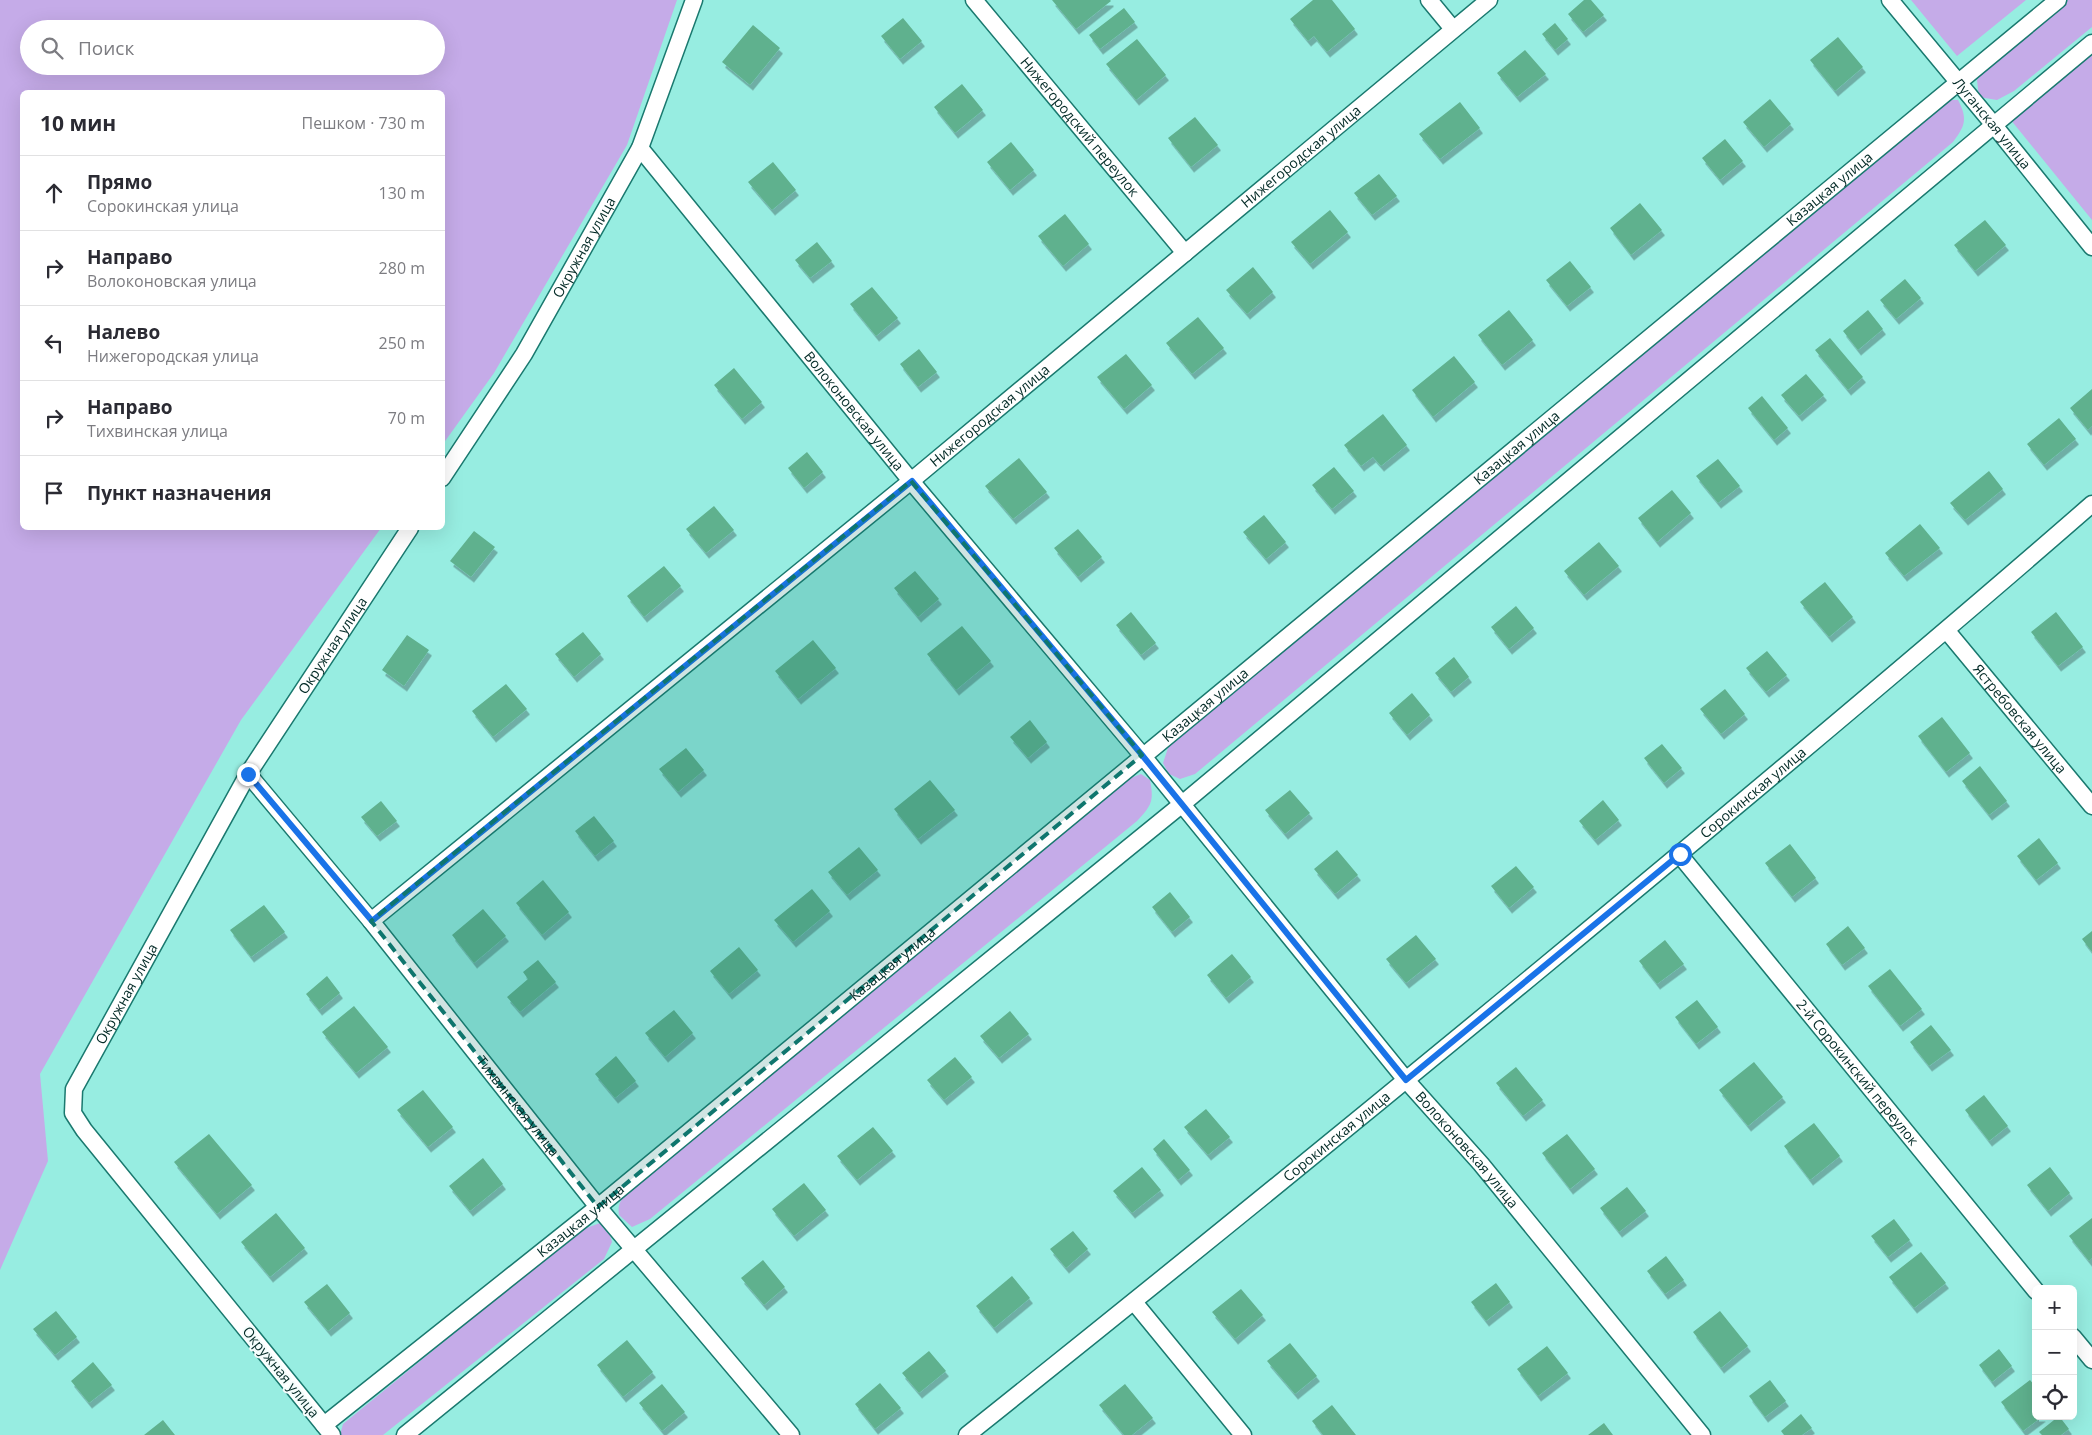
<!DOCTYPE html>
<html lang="ru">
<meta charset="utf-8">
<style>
body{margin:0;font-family:"Open Sans",sans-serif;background:#f7f7f7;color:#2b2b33}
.controls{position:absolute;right:15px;bottom:15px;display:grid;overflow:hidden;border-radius:8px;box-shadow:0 5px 20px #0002}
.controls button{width:45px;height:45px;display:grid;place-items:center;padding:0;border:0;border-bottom:1px solid #e1e1e2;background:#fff;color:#2b2b33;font:25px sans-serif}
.stop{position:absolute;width:15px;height:15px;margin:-11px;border:4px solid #1a73e8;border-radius:50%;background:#fff}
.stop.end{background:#1a73e8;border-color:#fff;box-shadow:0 1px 5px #0008}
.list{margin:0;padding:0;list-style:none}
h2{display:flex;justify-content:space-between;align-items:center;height:65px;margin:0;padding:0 20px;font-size:21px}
h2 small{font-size:16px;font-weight:400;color:#7c7c81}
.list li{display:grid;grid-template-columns:32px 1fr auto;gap:15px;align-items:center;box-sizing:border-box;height:75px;padding:0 20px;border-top:1px solid #e1e1e2}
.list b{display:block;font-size:19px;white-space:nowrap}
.list p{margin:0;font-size:16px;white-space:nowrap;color:#7c7c81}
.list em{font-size:16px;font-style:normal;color:#7c7c81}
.icon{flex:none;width:28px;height:28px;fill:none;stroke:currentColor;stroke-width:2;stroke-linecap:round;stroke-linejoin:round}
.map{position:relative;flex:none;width:2092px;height:1435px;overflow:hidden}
.search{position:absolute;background:#fff;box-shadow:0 5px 20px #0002;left:20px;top:20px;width:425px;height:55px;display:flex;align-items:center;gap:12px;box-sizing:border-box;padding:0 18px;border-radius:28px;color:#7c7c81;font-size:19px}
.panel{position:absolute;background:#fff;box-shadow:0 5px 20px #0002;left:20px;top:90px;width:425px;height:440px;border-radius:8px}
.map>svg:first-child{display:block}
.green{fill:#c5abe8;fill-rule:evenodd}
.building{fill:#5fb18e;filter:url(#shadow)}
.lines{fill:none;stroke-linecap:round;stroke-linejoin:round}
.street-casing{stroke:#1a796f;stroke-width:19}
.street{stroke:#fff;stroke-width:16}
.route{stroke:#1a73e8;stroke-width:6}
.marked{fill:#0f766e;fill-opacity:0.2;stroke:#0f766e;stroke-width:4;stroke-dasharray:10 6;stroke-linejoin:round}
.labels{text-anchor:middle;stroke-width:4;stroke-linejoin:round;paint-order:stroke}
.street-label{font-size:14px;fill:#032a26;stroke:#f5fdfc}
</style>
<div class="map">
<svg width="2092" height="1435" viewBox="0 0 2092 1435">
<defs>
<filter id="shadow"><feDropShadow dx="3" dy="5.5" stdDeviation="0" flood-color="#0004"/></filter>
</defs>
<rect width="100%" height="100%" fill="#97ede1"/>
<path class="green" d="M0 0H677L627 145 494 373 443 444 442 92H22V528H381L241 720 40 1074 48 1161 0 1270ZM29 29H436V66H29Z
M1911 0H2026L1957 56Z
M2068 0H2092V27L2014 91 1997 100 1979 97 1977 80 1985 68Z
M2092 54V220L2010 119Z
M1949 100H1958C1968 119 1965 126 1953 142L1195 774 1180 779 1169 774 1163 763 1169 745Z
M1141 774 1150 780C1154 801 1152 805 1137 821L650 1219 632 1227 619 1215C617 1203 622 1198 631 1190L1123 781Z
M600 1223 608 1228 612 1242 604 1259 383 1435H340L343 1424 354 1415 581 1230Z"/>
<path class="building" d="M1052 0H1110L1111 1 1076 29Z
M1313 0H1332L1355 29 1327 52 1314 36 1308 41 1290 19Z
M1584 0H1591L1604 15 1583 32 1568 14Z
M1124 8 1135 22 1100 49 1089 35Z
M903 18 922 41 900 59 881 36Z
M1555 23 1568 39 1555 50 1542 34Z
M753 25 780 48 750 85 722 62Z
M1838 37 1863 67 1835 91 1810 60Z
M1137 39 1166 75 1136 100 1106 64Z
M1525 50 1546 74 1517 97 1497 73Z
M962 84 983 110 955 133 934 107Z
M1770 99 1791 124 1764 147 1743 122Z
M1460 102 1480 128 1440 159 1419 134Z
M1195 117 1218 145 1191 167 1168 138Z
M1725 139 1743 161 1720 180 1702 158Z
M1011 142 1034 170 1010 190 987 162Z
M773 162 796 190 772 210 748 182Z
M1379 174 1397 196 1372 215 1354 193Z
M1640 203 1662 230 1631 255 1610 228Z
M1330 210 1348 232 1310 264 1291 242Z
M1065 214 1089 244 1063 266 1038 236Z
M1985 220 2006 245 1975 271 1954 245Z
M817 242 832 261 810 278 795 260Z
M1570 261 1591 287 1567 306 1546 280Z
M1253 267 1273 292 1247 314 1226 290Z
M1905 279 1921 298 1896 319 1880 300Z
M872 287 898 318 876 336 850 304Z
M1509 310 1533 340 1502 365 1478 335Z
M1868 310 1883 329 1858 350 1843 331Z
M1198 317 1224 348 1192 374 1166 343Z
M1830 338 1863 377 1848 390 1815 350Z
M919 349 937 372 918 387 900 364Z
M1126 354 1152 385 1124 409 1097 377Z
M1454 356 1475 382 1433 417 1412 390Z
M734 368 762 402 742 419 714 385Z
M1806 374 1824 395 1799 416 1781 395Z
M2092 389V426L2088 430 2070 408Z
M1762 396 1788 428 1774 440 1748 408Z
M1383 414 1407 445 1381 466 1373 457 1361 466 1344 445Z
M2059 418 2076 439 2044 465 2027 444Z
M807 452 823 472 804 488 788 468Z
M1019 458 1047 492 1013 519 985 486Z
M1718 459 1740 486 1718 503 1696 476Z
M1334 467 1354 491 1332 509 1312 485Z
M1989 471 2003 489 1965 520 1950 503Z
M1672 490 1691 513 1657 542 1638 518Z
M714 506 734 530 706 553 686 529Z
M1264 515 1286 542 1266 559 1243 532Z
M1920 524 1940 548 1904 576 1885 553Z
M1078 529 1102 557 1078 577 1054 548Z
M474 531 495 547 471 577 450 561Z
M1599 542 1619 566 1584 595 1564 571Z
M664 566 681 586 644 617 627 596Z
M915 571 939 599 918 617 894 588Z
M1825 582 1853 617 1829 637 1800 602Z
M1516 606 1534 628 1509 649 1491 627Z
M1131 612 1156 643 1141 655 1116 625Z
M2056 612 2083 647 2058 666 2031 632Z
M962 626 991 661 956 690 927 654Z
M583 632 601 654 574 677 555 654Z
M407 635 429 650 404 686 382 670Z
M813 640 836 668 798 699 775 671Z
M1767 651 1787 675 1766 692 1746 668Z
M1454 657 1469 677 1451 692 1435 673Z
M506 684 527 709 493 737 472 711Z
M1725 689 1745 714 1721 734 1700 709Z
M1412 693 1430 715 1407 735 1389 713Z
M1942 717 1970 753 1946 772 1918 736Z
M1030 720 1047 742 1028 758 1010 737Z
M1662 744 1682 768 1664 783 1644 758Z
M686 748 704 770 678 792 659 769Z
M1980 766 2007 801 1989 815 1962 781Z
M930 780 955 810 918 839 894 809Z
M1290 790 1310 813 1285 834 1265 810Z
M1603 800 1619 820 1595 840 1579 821Z
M381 801 397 821 377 836 361 817Z
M594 816 614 841 595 856 575 831Z
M2039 838 2058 863 2036 880 2017 856Z
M1790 844 1816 878 1792 897 1765 863Z
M859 847 878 870 847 895 828 872Z
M1337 850 1358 875 1335 894 1314 869Z
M1516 866 1534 887 1509 908 1491 886Z
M543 880 569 912 542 935 516 903Z
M812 889 830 911 793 942 774 920Z
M1170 892 1190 917 1172 932 1152 907Z
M264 905 285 932 251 957 230 930Z
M483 909 506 936 474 963 452 935Z
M1848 926 1865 948 1842 965 1826 944Z
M2092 931V952L2082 939Z
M1416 935 1436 959 1406 983 1386 959Z
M1665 940 1684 964 1657 984 1639 961Z
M739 947 758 970 729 994 710 971Z
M1232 954 1251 977 1226 998 1207 975Z
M538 960 556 982 520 1012 507 997 528 979 523 972Z
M1890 969 1922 1009 1900 1026 1868 986Z
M327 976 340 993 319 1010 306 994Z
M1697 1000 1718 1027 1696 1044 1675 1017Z
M354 1006 388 1047 356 1073 322 1032Z
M674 1010 693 1033 665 1057 645 1033Z
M1010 1011 1029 1034 999 1058 980 1036Z
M1931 1025 1951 1050 1929 1066 1910 1042Z
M616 1056 636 1081 615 1098 595 1074Z
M955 1057 972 1077 944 1100 927 1080Z
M1754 1062 1783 1097 1748 1126 1719 1090Z
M1516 1067 1543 1100 1523 1116 1496 1083Z
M423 1090 453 1127 428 1147 397 1110Z
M1984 1095 2008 1126 1989 1141 1965 1110Z
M1206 1109 1230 1137 1208 1155 1184 1127Z
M1814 1123 1840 1156 1810 1180 1784 1146Z
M873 1127 893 1151 857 1180 837 1156Z
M209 1134 252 1185 217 1214 174 1162Z
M1567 1134 1595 1169 1570 1189 1542 1153Z
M1164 1139 1190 1170 1178 1180 1153 1149Z
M483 1158 503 1184 470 1211 449 1186Z
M1142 1167 1161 1190 1132 1213 1113 1191Z
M2050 1167 2070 1193 2048 1211 2027 1185Z
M804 1183 826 1210 794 1236 772 1209Z
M1627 1187 1646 1211 1619 1232 1600 1208Z
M276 1213 305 1248 270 1277 241 1242Z
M2092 1218V1258L2089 1261 2069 1236Z
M1894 1219 1910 1240 1888 1257 1871 1236Z
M1073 1231 1088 1249 1066 1268 1050 1249Z
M1921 1252 1946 1283 1914 1308 1889 1277Z
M1666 1256 1684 1280 1665 1294 1647 1271Z
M763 1260 785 1287 764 1305 741 1278Z
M1012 1276 1030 1298 994 1328 976 1306Z
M1496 1283 1510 1302 1486 1321 1471 1302Z
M327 1284 350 1313 328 1331 304 1302Z
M1241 1289 1263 1315 1235 1339 1212 1312Z
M56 1311 77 1337 55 1355 33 1329Z
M1720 1311 1748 1346 1721 1368 1693 1332Z
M627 1340 653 1372 623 1397 597 1365Z
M1290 1343 1317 1376 1295 1394 1267 1361Z
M1547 1346 1568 1373 1538 1396 1517 1369Z
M1999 1349 2012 1366 1992 1382 1979 1365Z
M929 1351 946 1371 919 1393 902 1373Z
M93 1362 112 1385 89 1403 71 1381Z
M1770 1380 1786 1401 1765 1417 1749 1396Z
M2030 1380 2036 1387V1416H2043L2023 1431 2001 1402Z
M880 1383 901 1408 875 1429 855 1404Z
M662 1384 685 1412 662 1431 639 1403Z
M1125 1384 1153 1418 1132 1435H1124L1099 1405Z
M1332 1405 1356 1435H1323L1312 1421Z
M1801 1414 1812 1428 1802 1435H1784L1781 1431Z
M2059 1416 2069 1429 2061 1435H2042L2039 1432Z
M163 1420 175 1435H144Z
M1604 1423 1613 1435H1588Z"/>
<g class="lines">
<defs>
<g id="street">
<path id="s1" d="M974 0 1185 253"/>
<path d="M1429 0 1453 29"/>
<path id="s2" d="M1890 0 1993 124 2092 247"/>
<path id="s3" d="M640 148 911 481 1142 755 1406 1080 1481 1164 1702 1435"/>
<path id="s4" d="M442 478 524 354 640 148 694 0"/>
<path id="s5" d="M1947 631 2092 806"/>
<path id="s6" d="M248 774 371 921 598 1207 791 1435"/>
<path id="s7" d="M1679 854 2036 1291"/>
<path id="s8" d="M371 921 911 481 1489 0"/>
<path d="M1134 1302 1243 1435"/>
<path d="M2073 1337 2092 1360"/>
<path id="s9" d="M324 1425 598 1207 2058 0"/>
<path id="s10" d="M332 1435 84 1130 73 1113 74 1089 248 774 410 528"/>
<path d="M405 1435 1181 805 2092 43"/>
<path id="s11" d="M967 1435C1160 1281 1352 1125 1542 968 1727 815 1911 662 2092 504"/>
</g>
</defs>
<use href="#street" class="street-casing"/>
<use href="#street" class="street"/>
</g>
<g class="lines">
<path class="route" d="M248 774 372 921 912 481 1142 755 1406 1080 1680 854"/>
</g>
<path class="marked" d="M911 481 1142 755 598 1207 371 921Z"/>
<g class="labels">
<g class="street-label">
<text dy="5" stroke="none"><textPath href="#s2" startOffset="160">Луганская улица</textPath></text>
<text dy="5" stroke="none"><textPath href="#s1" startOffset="165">Нижегородский переулок</textPath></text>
<text dy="5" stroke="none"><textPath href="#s8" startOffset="1204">Нижегородская улица</textPath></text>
<text dy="5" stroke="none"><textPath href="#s9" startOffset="1948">Казацкая улица</textPath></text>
<text dy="5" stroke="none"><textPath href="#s4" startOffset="271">Окружная улица</textPath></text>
<text dy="5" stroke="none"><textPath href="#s3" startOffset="339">Волоконовская улица</textPath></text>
<text dy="5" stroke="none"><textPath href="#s8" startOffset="799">Нижегородская улица</textPath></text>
<text dy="5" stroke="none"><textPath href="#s9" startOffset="1542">Казацкая улица</textPath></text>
<text dy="5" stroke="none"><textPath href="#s10" startOffset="951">Окружная улица</textPath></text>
<text dy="5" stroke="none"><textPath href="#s9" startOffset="1138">Казацкая улица</textPath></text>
<text dy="5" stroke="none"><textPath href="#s5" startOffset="114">Ястребовская улица</textPath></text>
<text dy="5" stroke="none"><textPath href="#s11" startOffset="1015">Сорокинская улица</textPath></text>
<text dy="5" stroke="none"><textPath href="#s9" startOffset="732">Казацкая улица</textPath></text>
<text dy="5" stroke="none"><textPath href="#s10" startOffset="546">Окружная улица</textPath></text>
<text dy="5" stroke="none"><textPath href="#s7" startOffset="282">2-й Сорокинский переулок</textPath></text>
<text dy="5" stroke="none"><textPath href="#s6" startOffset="428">Тихвинская улица</textPath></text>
<text dy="5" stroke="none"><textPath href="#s11" startOffset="475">Сорокинская улица</textPath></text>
<text dy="5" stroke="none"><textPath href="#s3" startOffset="1299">Волоконовская улица</textPath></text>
<text dy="5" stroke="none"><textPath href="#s9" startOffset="328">Казацкая улица</textPath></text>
<text transform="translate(281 1372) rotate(51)" y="5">Окружная улица</text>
</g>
</g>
</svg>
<div class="controls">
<button>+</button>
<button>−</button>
<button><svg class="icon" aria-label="locate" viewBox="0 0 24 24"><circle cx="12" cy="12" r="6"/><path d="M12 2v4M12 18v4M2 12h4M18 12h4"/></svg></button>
</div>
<div class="stop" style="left:1680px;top:854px"></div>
<div class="stop end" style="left:248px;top:774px"></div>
<div class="search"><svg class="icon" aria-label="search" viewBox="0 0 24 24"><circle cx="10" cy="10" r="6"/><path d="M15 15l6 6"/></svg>Поиск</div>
<section class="panel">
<h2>10 мин<small>Пешком · 730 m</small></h2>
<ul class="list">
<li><svg class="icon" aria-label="ahead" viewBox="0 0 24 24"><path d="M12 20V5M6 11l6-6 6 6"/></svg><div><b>Прямо</b><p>Сорокинская улица</p></div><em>130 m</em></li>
<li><svg class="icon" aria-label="right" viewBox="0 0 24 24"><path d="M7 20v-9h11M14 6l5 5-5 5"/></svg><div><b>Направо</b><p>Волоконовская улица</p></div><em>280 m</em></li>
<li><svg class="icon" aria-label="left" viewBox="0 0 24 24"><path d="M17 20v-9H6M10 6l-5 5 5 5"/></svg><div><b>Налево</b><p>Нижегородская улица</p></div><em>250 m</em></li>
<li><svg class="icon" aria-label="right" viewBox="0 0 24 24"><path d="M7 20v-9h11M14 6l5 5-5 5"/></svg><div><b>Направо</b><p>Тихвинская улица</p></div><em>70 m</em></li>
<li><svg class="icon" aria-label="arrive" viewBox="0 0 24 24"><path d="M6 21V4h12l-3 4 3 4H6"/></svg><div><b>Пункт назначения</b></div></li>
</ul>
</section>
</div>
